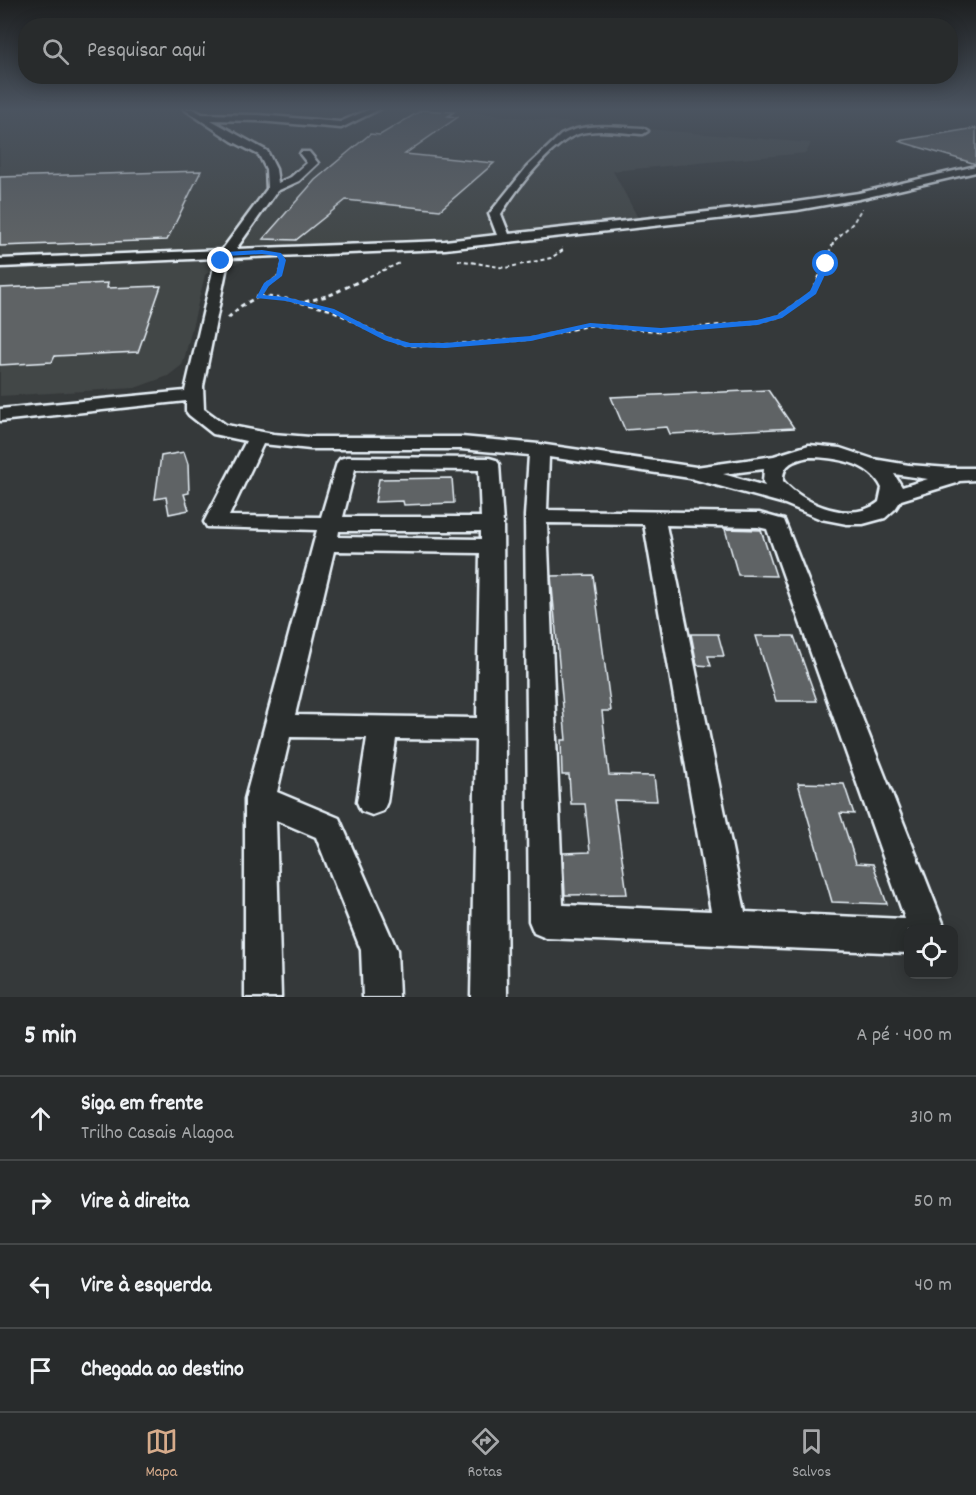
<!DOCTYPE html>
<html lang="pt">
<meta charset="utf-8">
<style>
body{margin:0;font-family:Dekko,sans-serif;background:#343738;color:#f1f3f6}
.controls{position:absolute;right:18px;bottom:18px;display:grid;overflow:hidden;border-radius:12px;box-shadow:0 3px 15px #0003}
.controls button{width:54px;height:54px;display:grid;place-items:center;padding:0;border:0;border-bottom:2px solid #444748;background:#282b2c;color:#f1f3f6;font:30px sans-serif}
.stop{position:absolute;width:18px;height:18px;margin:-14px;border:4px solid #1a73e8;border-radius:50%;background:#fff}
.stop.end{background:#1a73e8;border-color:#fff;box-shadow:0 2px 6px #0008}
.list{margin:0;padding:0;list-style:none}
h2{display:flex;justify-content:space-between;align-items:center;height:78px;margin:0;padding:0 24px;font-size:26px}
h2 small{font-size:20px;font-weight:400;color:#a5a7a9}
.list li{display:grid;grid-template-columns:39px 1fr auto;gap:18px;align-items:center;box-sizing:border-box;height:84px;padding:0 24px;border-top:2px solid #444748}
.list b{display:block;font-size:22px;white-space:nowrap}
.list p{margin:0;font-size:20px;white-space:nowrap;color:#a5a7a9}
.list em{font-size:20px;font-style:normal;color:#a5a7a9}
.icon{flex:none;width:33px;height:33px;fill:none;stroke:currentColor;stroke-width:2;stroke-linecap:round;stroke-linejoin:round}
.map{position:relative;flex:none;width:976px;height:997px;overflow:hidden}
.search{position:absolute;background:#282b2c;box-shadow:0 3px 15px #0003;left:18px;right:18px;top:18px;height:66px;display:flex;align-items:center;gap:15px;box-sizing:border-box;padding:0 21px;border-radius:24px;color:#a5a7a9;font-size:22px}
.sheet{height:414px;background:#282b2c}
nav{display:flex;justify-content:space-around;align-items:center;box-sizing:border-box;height:84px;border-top:2px solid #444748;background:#282b2c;font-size:16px;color:#a5a7a9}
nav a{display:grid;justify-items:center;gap:3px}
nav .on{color:#d6ab8b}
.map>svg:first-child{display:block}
.built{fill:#424647}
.building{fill:#5f6365;stroke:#e8f1f8;stroke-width:1.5}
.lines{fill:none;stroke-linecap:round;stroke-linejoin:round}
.minor-casing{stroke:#e8f1f8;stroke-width:5}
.path-far1{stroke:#e8f1f8;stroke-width:2;stroke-dasharray:4 3;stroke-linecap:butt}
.path{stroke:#e8f1f8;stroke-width:3;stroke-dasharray:4.5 4;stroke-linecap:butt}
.minor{fill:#2a2d2e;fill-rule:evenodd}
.route{fill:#1a73e8}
</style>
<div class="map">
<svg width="976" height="997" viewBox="0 0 976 997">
<rect width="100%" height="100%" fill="#35393a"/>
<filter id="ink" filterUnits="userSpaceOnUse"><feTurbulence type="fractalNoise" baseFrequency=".0167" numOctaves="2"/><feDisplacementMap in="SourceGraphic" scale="12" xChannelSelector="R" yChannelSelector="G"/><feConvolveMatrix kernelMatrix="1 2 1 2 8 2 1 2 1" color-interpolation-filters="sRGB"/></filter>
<g filter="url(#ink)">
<path class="built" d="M0 109H443L564 122 811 143 806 153 613 171 639 220 485 246 276 256 242 262 209 272 205 275 184 360 182 365 168 376 135 388 0 396Z"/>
<path class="building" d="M422 110 454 112 448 116 458 117 405 154 494 163 440 210 346 200 296 240 263 239 315 180 370 134 380 135Z
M976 128V164L898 141Z
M201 171 167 240 0 246V177Z
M108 283 107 288 161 286 138 352 55 356 52 362 0 365V288Z
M768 390 794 428 670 434 667 427 625 430 611 397Z
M184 452 188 464 189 493 184 494 189 510 169 514 166 497 155 499 161 456Z
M452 478 454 503 404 505 403 501 375 502 379 479Z
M725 529 761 530 776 576 738 575Z
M593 575 611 711H602L609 775 654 776 657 801 614 800 627 894 565 895 563 853 590 852 585 804H571L569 775H562L561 740H566L551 576Z
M691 634H718L724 656H708L711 666 697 665Z
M756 636H794L817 701H776Z
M798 783 844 784 854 814 840 813 856 863 873 864 887 904 832 902Z"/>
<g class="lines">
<defs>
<path id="minor" d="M184 109H193L202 114 259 115 340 122 370 109H380L341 128 259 121 211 120 267 151 276 169 278 183 291 177 307 163 300 154 301 152H309L318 163 299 181 277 191 236 249 445 241 497 235 489 214 527 167 561 135C586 122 616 127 643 128L648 131 643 134C622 133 598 128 578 134 552 142 515 191 501 214L509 234 797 202 859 193 976 166V172L859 199 797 210 445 249 230 258 228 261 203 386 204 409 226 425 273 434 310 437H461L539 444 696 467 774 456 809 445 840 448 873 459 909 465 949 468H976V480L959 481 957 483 901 500 895 509 885 518 863 524H847L821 519 785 504 690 478 549 457 547 510 759 513 784 520 943 923 940 930H908V953L546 938 534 933 529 921 525 516 529 455 461 449H310L263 444 229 516 321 517 337 463 340 459 347 457 489 458 496 460 499 464 503 524 507 997H471L476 740 396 739 387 802 383 811 372 815 361 811 357 802 367 738 290 737 277 792 339 818 397 950 399 997H363L361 950 316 837 276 820 281 997H245V799L317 530 207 527 204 522 246 441 213 434 189 415 186 411V401L0 421V409L185 391 216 258 0 267V259L222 250 267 189 266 169 259 155 232 141ZM809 457C834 457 870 462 882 488L879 502C851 524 805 505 783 481 782 464 794 460 809 457ZM355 469 479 470 481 517H343ZM764 469 763 482 765 486 723 474ZM894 474 928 479 902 487ZM547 523 644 524 711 911 563 905ZM666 525 758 527 767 529 905 919 745 912ZM339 531H481V539L338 537ZM334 551 480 553 477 718 295 715Z"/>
</defs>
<use href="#minor" class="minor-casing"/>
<path class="path-far1" d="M458 260 505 268 551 258 563 250 562 247
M275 279 279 276 282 265
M363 279 400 263
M818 279 834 241 853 223 862 208"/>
<path class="path" d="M259 296 286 299 332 310 386 338 409 345H445L531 339 589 325 661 331 757 322 780 316 813 292 819 278
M305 302 330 295 366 278
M228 318 241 306 259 296 267 285 277 278"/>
<use href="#minor" class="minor"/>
</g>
</g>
<linearGradient id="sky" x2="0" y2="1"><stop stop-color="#1d1f20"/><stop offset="0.44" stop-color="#4b5460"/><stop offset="1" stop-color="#4b5460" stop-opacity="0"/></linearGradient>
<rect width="976" height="248" fill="url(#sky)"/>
<path class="route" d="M262 250 281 253 286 260 282 276 269 286 263 295 286 297 334 309 389 337 410 343H445L531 336 590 323 661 328 757 320 777 315 810 291 824 262 830 264 816 294 782 318 757 325 661 333 590 327 531 341 445 348 406 347 384 340 330 312 286 301 256 298 264 283 276 275 279 260 277 256 262 254 227 256 223 262 218 261 225 252Z"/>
</svg>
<div class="controls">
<button><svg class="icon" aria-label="locate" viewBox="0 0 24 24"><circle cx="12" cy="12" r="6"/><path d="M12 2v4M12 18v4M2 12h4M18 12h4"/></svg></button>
</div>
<div class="stop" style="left:826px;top:264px"></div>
<div class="stop end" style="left:221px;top:261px"></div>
<div class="search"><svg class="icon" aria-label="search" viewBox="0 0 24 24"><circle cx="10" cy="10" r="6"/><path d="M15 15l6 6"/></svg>Pesquisar aqui</div>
</div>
<section class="sheet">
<h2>5 min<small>A pé · 400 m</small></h2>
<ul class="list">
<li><svg class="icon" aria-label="ahead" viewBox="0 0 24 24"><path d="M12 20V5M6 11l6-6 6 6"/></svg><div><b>Siga em frente</b><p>Trilho Casais Alagoa</p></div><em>310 m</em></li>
<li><svg class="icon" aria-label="right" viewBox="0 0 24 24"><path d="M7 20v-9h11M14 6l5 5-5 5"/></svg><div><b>Vire à direita</b></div><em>50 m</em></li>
<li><svg class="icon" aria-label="left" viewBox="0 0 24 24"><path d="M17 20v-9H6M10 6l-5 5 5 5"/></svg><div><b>Vire à esquerda</b></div><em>40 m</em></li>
<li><svg class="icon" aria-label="arrive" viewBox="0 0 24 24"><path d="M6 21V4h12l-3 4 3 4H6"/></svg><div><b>Chegada ao destino</b></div></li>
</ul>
</section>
<nav>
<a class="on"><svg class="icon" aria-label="map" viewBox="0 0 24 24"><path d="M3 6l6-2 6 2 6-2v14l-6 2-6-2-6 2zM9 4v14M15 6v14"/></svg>Mapa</a>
<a><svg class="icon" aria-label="directions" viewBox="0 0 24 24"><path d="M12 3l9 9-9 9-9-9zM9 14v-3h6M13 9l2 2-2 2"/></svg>Rotas</a>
<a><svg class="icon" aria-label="saved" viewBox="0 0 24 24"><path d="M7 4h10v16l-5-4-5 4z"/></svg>Salvos</a>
</nav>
